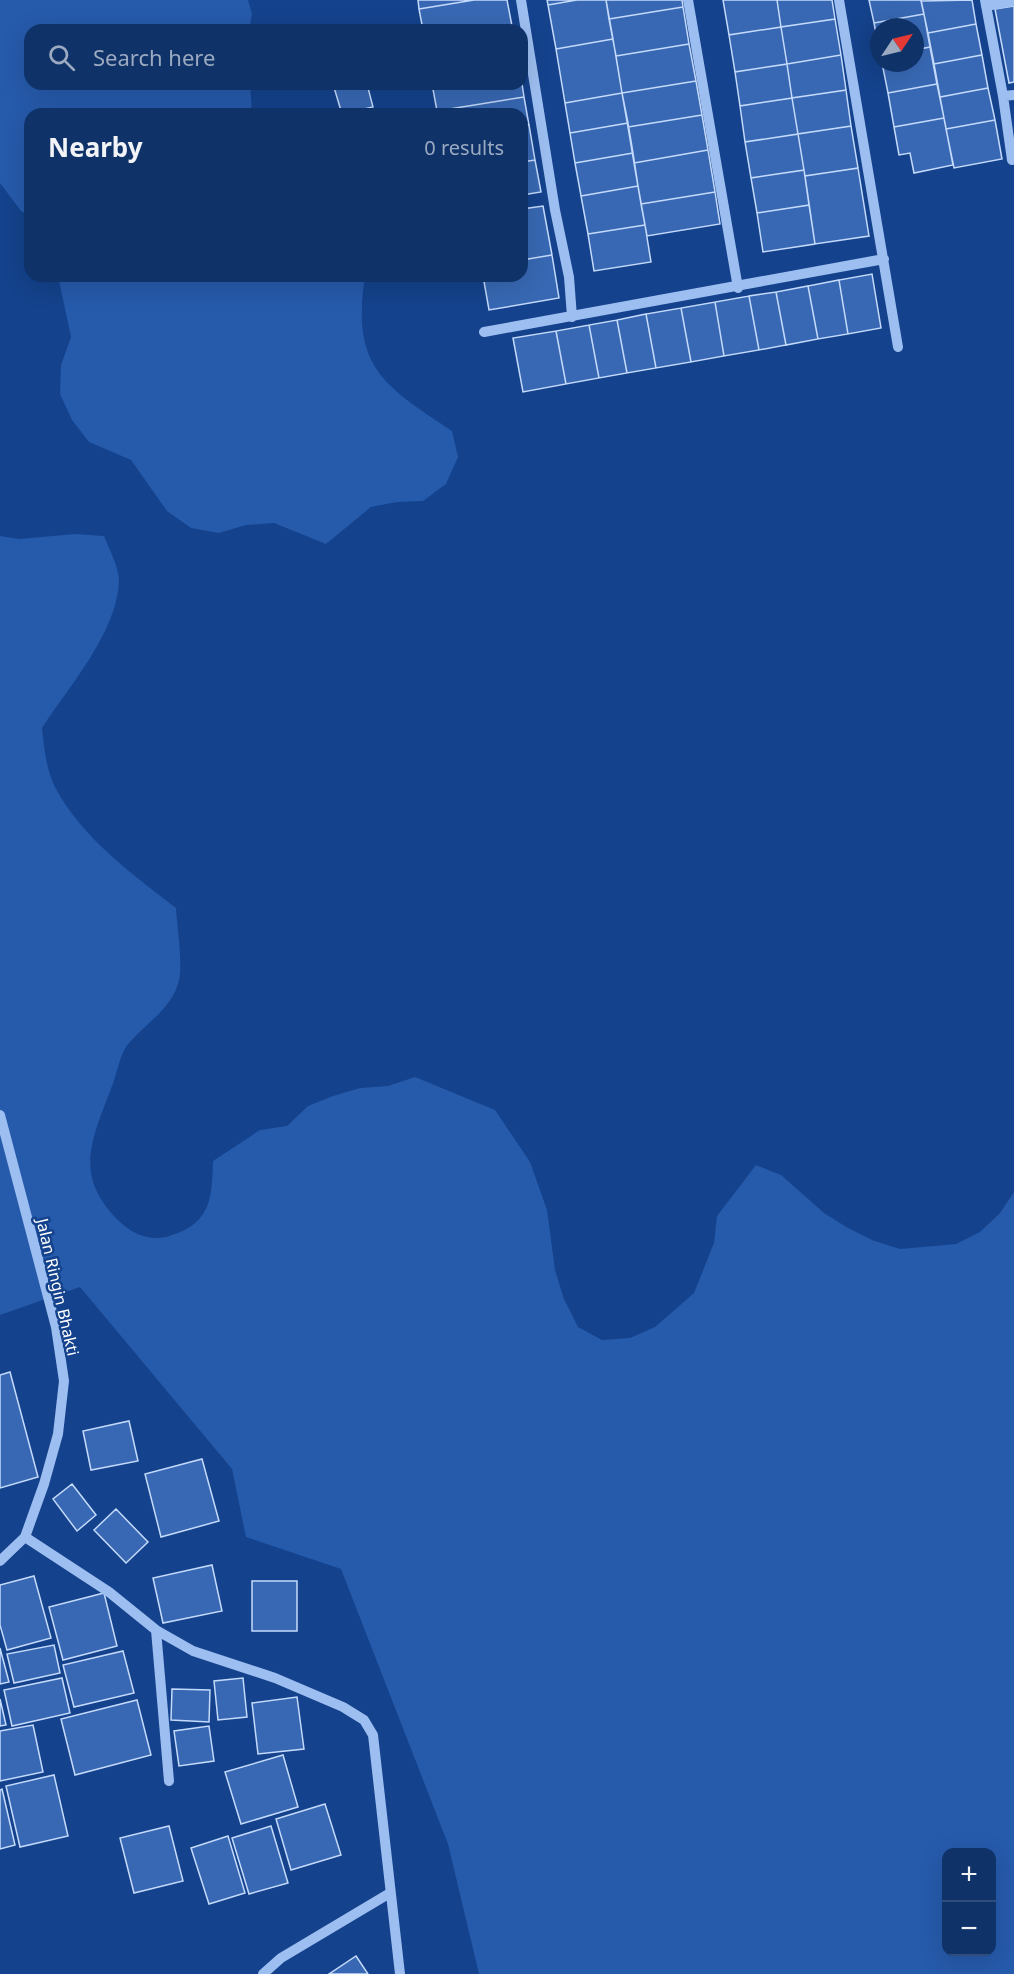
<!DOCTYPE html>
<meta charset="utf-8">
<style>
body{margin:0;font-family:"Noto Sans",sans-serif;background:#183a6f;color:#f1f3f6}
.controls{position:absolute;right:18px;bottom:18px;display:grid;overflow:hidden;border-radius:12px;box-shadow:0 6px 24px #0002}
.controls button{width:54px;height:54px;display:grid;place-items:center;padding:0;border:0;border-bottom:2px solid #2f4d7d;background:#0f3269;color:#f1f3f6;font:30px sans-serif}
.compass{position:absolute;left:870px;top:18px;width:54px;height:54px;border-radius:50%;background:#0f3269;box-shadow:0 6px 24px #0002;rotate:55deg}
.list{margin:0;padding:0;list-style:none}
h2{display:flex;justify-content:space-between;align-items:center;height:78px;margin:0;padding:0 24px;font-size:26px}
h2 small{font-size:20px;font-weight:400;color:#9baac0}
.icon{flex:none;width:33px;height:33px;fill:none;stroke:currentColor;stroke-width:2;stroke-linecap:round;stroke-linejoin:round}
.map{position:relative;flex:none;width:1014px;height:1974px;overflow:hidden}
.search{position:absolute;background:#0f3269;box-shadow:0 6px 24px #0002;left:24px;top:24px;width:504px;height:66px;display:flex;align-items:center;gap:15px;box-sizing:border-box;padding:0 21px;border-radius:18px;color:#9baac0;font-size:22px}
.panel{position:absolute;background:#0f3269;box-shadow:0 6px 24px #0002;left:24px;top:108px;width:504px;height:174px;border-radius:18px}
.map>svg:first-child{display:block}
.green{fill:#265aab;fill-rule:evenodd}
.building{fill:#3868b3;stroke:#c4dafc;stroke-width:1.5}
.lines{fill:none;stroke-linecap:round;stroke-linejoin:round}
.minor{stroke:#9dbef0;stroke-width:10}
.labels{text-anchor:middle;stroke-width:5;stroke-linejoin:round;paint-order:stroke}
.street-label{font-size:16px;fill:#fff;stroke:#14428c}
</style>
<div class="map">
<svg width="1014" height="1974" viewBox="0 0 1014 1974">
<rect width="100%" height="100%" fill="#14428c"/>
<path class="green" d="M0 0H248L252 14 249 30H30V84H250L252 114H30V216L21 211 0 183Z
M58 276H365C351 367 383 385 452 431L458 457 446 484 423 501 397 502 371 507 326 544 274 523 246 525 219 533 191 528 167 511 131 460 89 442 72 420 60 394 61 365 71 337Z
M75 534 104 536C109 549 119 567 119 581 117 633 69 686 42 728 44 747 46 769 55 787 82 838 131 873 176 908 177 925 183 965 179 980 173 1008 145 1024 128 1044 120 1054 117 1074 112 1086 93 1138 72 1174 118 1220 130 1233 149 1241 166 1237 210 1225 212 1201 213 1161L260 1130 287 1126 308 1106 333 1096 360 1088 388 1086 415 1077 495 1110 530 1162 547 1210 555 1270 564 1299 578 1327 602 1340 630 1338 655 1327 694 1293 714 1243 717 1216 756 1165 781 1175 824 1213 848 1228 872 1240 900 1249 956 1244 980 1232 1000 1213 1014 1192V1974H479L448 1844 341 1569 246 1537 232 1469 80 1287 0 1315V536L19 539ZM946 1852H992V1952H946Z"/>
<path class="building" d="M418 0H474L419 9Z
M474 0H507L512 26 488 30H423L419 9Z
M547 0H577L548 5Z
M577 0H606L613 39 556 49 548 5Z
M606 0H682L683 7 609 19Z
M723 0H777L781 27 729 35Z
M777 0H832L835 19 781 27Z
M869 0H921L924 14 874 23Z
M972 0 976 24 928 33 921 1Z
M1014 6V82L1009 83 995 9Z
M683 7 689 44 616 56 609 19Z
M924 14 930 47 915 50V27H879V49L874 23Z
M835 19 841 55 787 64 781 27Z
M976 24 982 55 934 64 928 33Z
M781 27 787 64 735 72 729 35Z
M613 39 622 93 565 103 556 49Z
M689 44 696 81 622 93 616 56Z
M930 47 937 84 888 93 882 63H915V50Z
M841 55 846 90 792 98 787 64Z
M982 55 988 88 940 97 934 64Z
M787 64 792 98 740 106 735 72Z
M696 81 702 115 628 127 622 93Z
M333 84H367L373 107 342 114Z
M432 84H522L524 97 437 111Z
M937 84 944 118 894 127 888 93Z
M988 88 995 120 946 129 940 97Z
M846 90 851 126 798 134 792 98Z
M622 93 628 123 570 133 565 103Z
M524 97 529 125 522 126V114H438L437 111Z
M792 98 798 134 745 142 740 106Z
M702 115 708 150 634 163 628 127Z
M944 118 953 165 914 173 910 153 899 155 894 127Z
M995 120 1002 159 954 168 946 129Z
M628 123 633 153 575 163 570 133Z
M529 125 535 160 522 162V126Z
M851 126 858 168 805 176 798 134Z
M798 134 804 170 751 178 745 142Z
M708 150 715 192 641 204 634 163Z
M633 153 638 186 581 196 575 163Z
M535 160 541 192 522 195V162Z
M858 168 869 236 815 244 805 176Z
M804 170 809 205 757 213 751 178Z
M638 186 645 225 588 234 581 196Z
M715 192 720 224 647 236 641 204Z
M809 205 815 244 763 252 757 213Z
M543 206 552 255 522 260V209Z
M645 225 651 262 594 271 588 234Z
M552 255 559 298 489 310 483 276H522V260Z
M872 274 881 328 848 334 839 280Z
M839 280 848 334 818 339 808 286Z
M808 286 818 339 786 345 776 292Z
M776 292 786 345 759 350 749 296Z
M749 296 759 350 724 356 715 302Z
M715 302 724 356 691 362 681 308Z
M681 308 691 362 656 368 646 314Z
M646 314 656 368 627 373 617 320Z
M617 320 627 373 599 378 589 325Z
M589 325 599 378 566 384 556 331Z
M556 331 566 384 523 392 513 338Z
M10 1372 38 1477 0 1488V1375Z
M129 1421 138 1461 91 1470 83 1431Z
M202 1459 219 1521 161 1537 145 1474Z
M72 1484 96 1515 77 1531 53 1499Z
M116 1509 148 1542 126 1563 94 1530Z
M212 1565 222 1611 163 1623 153 1578Z
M34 1576 51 1638 7 1650 0 1625V1585Z
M252 1581H297V1631H252Z
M104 1593 117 1646 63 1660 49 1607Z
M54 1645 60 1673 14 1683 7 1654Z
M0 1648 9 1682 0 1684Z
M123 1651 134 1693 74 1707 63 1665Z
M62 1678 70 1713 12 1726 4 1690Z
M243 1678 247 1717 218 1720 214 1681Z
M172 1689 210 1690 209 1722 171 1720Z
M297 1697 304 1749 258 1754 252 1703Z
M0 1699 6 1725 0 1726Z
M137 1700 151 1755 75 1775 61 1719Z
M33 1725 43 1772 0 1781V1731Z
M209 1726 214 1761 179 1766 174 1731Z
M283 1755 298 1807 241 1824 225 1772Z
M54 1775 68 1836 20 1847 6 1786Z
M2 1789 15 1845 0 1849V1790Z
M325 1804 341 1855 291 1870 276 1819Z
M169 1826 183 1881 134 1893 120 1838Z
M271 1826 288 1883 249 1894 232 1838Z
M228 1836 245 1893 209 1904 191 1848Z
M356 1956 368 1974H329Z"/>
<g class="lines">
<path class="minor" d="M521 0 555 210 569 277 572 317
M688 0 738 288
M839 0 898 347
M985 0 1003 96 1014 95
M986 6 1014 1
M1003 96 1012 160
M484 332 884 259
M0 1115 56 1327 64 1381 58 1434 44 1484 25 1537 0 1561
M25 1537 109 1592 156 1630 193 1651 275 1678 343 1707 364 1720 373 1735 400 1974
M156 1630 169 1781
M263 1974 281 1958 390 1893"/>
</g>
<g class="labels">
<g class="street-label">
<text transform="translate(58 1287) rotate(77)" y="6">Jalan Ringin Bhakti</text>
</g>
</g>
</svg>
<div class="controls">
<button>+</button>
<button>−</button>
</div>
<svg class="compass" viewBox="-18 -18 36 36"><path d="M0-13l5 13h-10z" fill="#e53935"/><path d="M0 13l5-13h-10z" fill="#9baac0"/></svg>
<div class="search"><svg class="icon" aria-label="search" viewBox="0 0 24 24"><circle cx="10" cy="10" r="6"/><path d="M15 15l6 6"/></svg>Search here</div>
<section class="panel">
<h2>Nearby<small>0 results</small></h2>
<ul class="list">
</ul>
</section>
</div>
